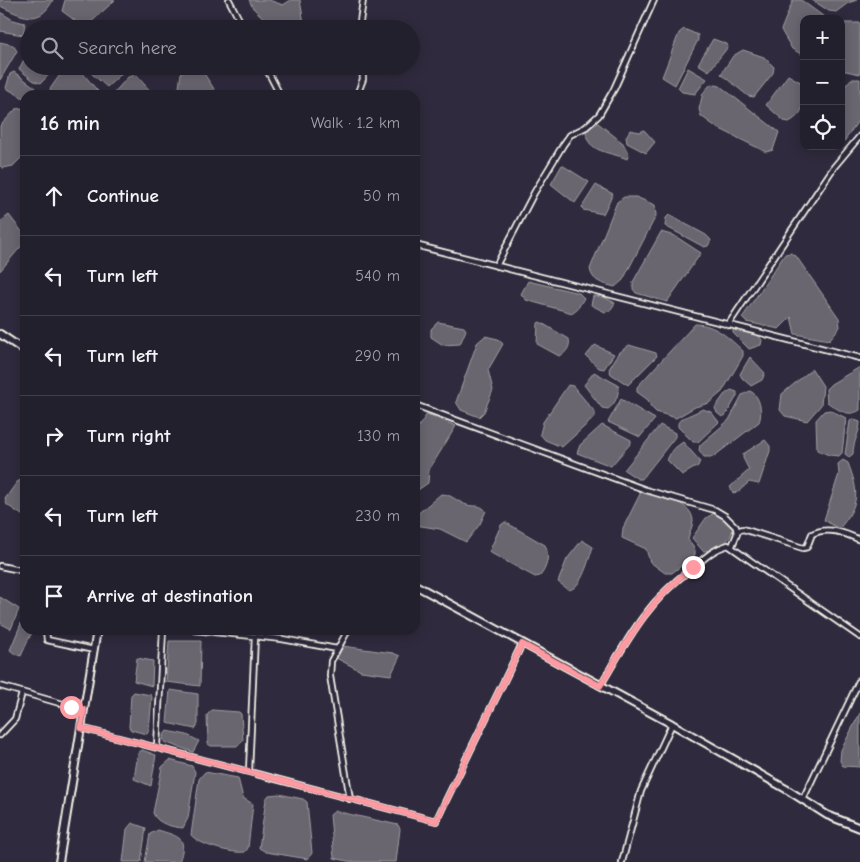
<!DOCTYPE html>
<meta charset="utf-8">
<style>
body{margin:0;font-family:"Comic Neue",sans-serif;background:#2b2836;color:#f1f3f6}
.controls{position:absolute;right:15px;top:15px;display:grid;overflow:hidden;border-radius:10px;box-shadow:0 2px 12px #0003}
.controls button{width:45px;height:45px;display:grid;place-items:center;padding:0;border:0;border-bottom:1px solid #403e4a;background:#23202e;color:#f1f3f6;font:25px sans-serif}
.stop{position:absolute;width:15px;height:15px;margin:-11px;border:4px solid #ff9aa2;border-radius:50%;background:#fff}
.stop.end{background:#ff9aa2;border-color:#fff;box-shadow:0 1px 5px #0008}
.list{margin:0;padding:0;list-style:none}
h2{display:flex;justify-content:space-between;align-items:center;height:65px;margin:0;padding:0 20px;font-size:21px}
h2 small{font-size:16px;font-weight:400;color:#a3a3aa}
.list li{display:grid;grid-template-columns:32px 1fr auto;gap:15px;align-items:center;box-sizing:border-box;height:80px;padding:0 20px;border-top:1px solid #403e4a}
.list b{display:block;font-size:19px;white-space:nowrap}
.list em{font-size:16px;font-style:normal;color:#a3a3aa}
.icon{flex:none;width:28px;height:28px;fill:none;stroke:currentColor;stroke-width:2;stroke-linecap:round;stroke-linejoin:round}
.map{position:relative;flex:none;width:860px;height:862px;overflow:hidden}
.search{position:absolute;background:#23202e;box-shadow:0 2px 12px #0003;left:20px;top:20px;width:400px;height:55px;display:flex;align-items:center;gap:12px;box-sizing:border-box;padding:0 18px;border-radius:28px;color:#a3a3aa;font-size:19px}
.panel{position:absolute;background:#23202e;box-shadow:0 2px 12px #0003;left:20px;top:90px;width:400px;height:545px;border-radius:15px}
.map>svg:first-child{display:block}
.water{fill:#6a6670;stroke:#a19ea0}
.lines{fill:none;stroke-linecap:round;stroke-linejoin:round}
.street-casing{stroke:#f4f1e8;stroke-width:8}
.secondary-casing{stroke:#f4f1e8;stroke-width:10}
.street{stroke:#2f2a3d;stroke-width:4.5}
.secondary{stroke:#2f2a3d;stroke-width:6}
.route{stroke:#ff9aa2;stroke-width:6}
</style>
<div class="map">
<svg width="860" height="862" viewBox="0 0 860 862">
<rect width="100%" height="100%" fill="#2f2a3d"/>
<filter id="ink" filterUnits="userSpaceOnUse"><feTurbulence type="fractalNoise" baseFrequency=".02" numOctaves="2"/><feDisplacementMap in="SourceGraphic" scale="10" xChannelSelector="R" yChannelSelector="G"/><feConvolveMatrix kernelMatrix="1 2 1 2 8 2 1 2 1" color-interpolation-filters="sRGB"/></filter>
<g filter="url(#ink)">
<path class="water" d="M0 0H53C39 27 22 16 0 6Z
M65 0H115L87 26 81 25 62 11Z
M249 0H269L283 5 291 0H300L305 29H275L253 8Z
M793 0H801L827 19H804L803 55 792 49 781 30Z
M812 0H857L848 3 836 12 829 11Z
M0 12 13 20 25 23 23 35 0 31Z
M841 23H860V74L841 70Z
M684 29 698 35V40L675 85 662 77 679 33Z
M713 39 727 44 728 47 709 71 698 64Z
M0 42 13 45 17 51 0 80Z
M29 50V66H57L41 83 34 81 19 69Z
M743 50 764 57 774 67 773 73 754 97 748 96 721 74 733 56Z
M83 66H129V67L107 87Z
M192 66 203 72 218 95H178L181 73Z
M72 67 81 71 101 95H52L50 89 62 72Z
M688 68 707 79 695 94 682 92 678 88Z
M14 72 36 88 31 95H25V99L6 88 10 74Z
M136 75 154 95H112L128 77Z
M788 75 804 84C804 102 806 113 789 122L784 121 766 105Z
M851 79H860V118L841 146V91Z
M711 84 720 86 779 132 773 150 766 152 716 127 701 116 699 109 703 93Z
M23 108 25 154 13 166 3 168 0 166V126L16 109Z
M598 123 623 143 629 155 627 159C612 152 585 153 586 130Z
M630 130 640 132 644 130 655 142 646 153 627 143 626 137Z
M562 165 589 182 575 203 551 184Z
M596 185 613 194 603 214 583 210 582 207Z
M624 197H636L655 205 656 216 623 280 615 287C604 284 592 282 590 269L617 202Z
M9 215 23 233 24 243 0 271V222Z
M669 215 706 235 711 240 708 246 704 247 665 226 666 218Z
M661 232 675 236 701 253 667 302 636 293 633 289V282Z
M791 253 796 256 839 318 840 327 829 340 795 334 791 317 779 329 746 322 742 318 785 254Z
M528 281 579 293 584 298 578 308 572 313 526 300 521 294Z
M593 296 604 297 615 303 610 311 605 312 591 305Z
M438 322 464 327 466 330 460 344 443 345 431 337V329Z
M540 322 569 339C571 346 566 354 559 356L537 344 538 323Z
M695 324C715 324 729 338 743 351V356L722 392 709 403 695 407 676 418 656 412 651 407 648 400 637 392V387Z
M733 329 759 336 762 340 761 345 749 349 733 333Z
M485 336 498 339 503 344 488 370 493 390 484 412 479 417 461 410 456 402 477 343Z
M595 345 614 354 604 369 599 368 586 356Z
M629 345 656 353 657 356 628 385 611 374 609 369 619 353Z
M750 357 765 373 762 380 751 386 742 378 740 374Z
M860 367V410C848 418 837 409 827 402L826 389 831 384Z
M812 369 823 386 821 405 807 421 785 416 780 410 782 394Z
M594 372 618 385C620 393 615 405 608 409L602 408 584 385Z
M568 385 573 386 595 412V417L562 447 545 440 540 434 543 422Z
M731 390 737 392V396L726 415 722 417 717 413 715 408 724 395Z
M750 391C760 395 763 413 759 422L713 457H704L699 450 700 445 729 420 742 395Z
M621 399 655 419 640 437 608 422Z
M703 409 711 412 719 422 698 442H693L678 427V423L681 419Z
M830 410 846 418 842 453 839 456 829 455 817 450 816 420 824 411Z
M427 414 456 426 429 470 428 483 415 492V432Z
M852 419 860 422C860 433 853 441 853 454L849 457 845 454 850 421Z
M602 425 631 440V443L611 466 577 453 580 445Z
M660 425 675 433V437L642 479H638L624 470Z
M765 440 770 446V451L759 484 749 482 738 492 733 493 730 487 749 470 743 458V454Z
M683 442 700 461 698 466 682 475 667 460 672 450Z
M843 460 848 463C859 492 860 504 839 529L824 520 839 474 838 464Z
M25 478V517L7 505 5 499 17 482Z
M641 492C657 496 691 500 693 520 693 527 689 532 688 539L695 550V555L672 573H665L650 562 646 549 622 538 623 528Z
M441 494C452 494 457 502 467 505 474 507 481 504 486 511L480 524 466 542 440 529 415 525V516Z
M714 513C749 521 728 551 703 551L692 538 706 518Z
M505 522 545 545C550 555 547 568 540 576L535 577 489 552 501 525Z
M582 540 593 547C589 558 582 588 569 590L558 582 567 559Z
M0 597 19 609 11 629 0 623Z
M25 614V630H36L30 636 21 656 15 654 10 650Z
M169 641H201L200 686 166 682Z
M342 646 393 653 400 656 391 675 361 671 336 658Z
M137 658 153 661 152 686 134 681Z
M170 690 198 694V724L195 729 167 723Z
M134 692 151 695 152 697 149 730 147 734 131 730 129 727 131 695Z
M212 710 239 712 241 714 243 740 238 746H211L208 744 207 715Z
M860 713V767L843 766 840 761 841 750Z
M167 731 187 735 199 741 193 752 164 742 163 736Z
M142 750 156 755 151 786 134 779 138 753Z
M170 760 192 766 195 772 188 818 183 828C172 827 157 824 153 813L162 767Z
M205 772 238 778 243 798 253 804 248 848 245 852C232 854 199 845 191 835L199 779Z
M279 794 303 799 307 802 312 853 308 859 266 852 259 848 266 799 269 795Z
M335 811 398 825 400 829 396 862H352L334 858 330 815Z
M132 823 146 828 141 862H123L127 829Z
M158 830C180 837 188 837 179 862H145L150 834Z"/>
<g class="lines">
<defs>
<path id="street" d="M229 0 244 29
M359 29 363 0
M265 66 280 95
M357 95 363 79 362 66
M415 245 860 358
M496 266 534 193 563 145 570 135 586 127 599 115 614 89 654 0
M728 325 834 167 860 136
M415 405 646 490 715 510 725 516 736 527 737 534 732 546
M737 531 743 529 803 548 807 547 812 534C828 526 845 533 860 540
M0 566 25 571
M46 630 47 640 94 650
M194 630 282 639 337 649
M348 630 331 661 330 676 350 799
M0 686 84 710
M600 686C628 639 646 603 691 569 706 558 709 551 728 545L860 637
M81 728 436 821 522 644
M0 735 15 719 22 693
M157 746 163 630
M249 771 255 636
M803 799 860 679
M622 862 641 791 672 724"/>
<path id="secondary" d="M0 334 25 351
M415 585 672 724 786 789 827 815 860 828
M59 862 97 630"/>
</defs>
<use href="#street" class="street-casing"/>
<use href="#secondary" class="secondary-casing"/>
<use href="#street" class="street"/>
<use href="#secondary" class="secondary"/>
</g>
</g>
<g class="lines" filter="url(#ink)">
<path class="route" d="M71 707 84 710 81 728 436 821 522 644 600 686C629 638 647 602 693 567"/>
</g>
</svg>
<div class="controls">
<button>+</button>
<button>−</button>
<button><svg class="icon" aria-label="locate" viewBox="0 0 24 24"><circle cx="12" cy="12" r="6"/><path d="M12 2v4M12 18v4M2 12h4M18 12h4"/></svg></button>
</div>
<div class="stop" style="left:71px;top:707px"></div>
<div class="stop end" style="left:693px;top:567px"></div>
<div class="search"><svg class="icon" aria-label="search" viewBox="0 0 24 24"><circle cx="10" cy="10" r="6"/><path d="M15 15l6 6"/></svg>Search here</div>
<section class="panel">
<h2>16 min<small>Walk · 1.2 km</small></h2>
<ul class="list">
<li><svg class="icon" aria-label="ahead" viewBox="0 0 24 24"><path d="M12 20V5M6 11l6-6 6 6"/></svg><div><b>Continue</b></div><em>50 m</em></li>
<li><svg class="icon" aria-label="left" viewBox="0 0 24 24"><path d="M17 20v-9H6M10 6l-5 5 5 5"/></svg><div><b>Turn left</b></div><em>540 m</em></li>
<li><svg class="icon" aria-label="left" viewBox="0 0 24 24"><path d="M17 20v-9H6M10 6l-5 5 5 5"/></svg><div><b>Turn left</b></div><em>290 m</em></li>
<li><svg class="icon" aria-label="right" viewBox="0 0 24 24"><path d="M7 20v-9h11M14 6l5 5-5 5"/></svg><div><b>Turn right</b></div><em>130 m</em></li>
<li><svg class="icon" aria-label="left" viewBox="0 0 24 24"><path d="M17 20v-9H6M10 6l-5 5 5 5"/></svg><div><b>Turn left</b></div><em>230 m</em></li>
<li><svg class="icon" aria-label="arrive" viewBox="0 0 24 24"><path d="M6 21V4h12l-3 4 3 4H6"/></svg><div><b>Arrive at destination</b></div></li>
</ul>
</section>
</div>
